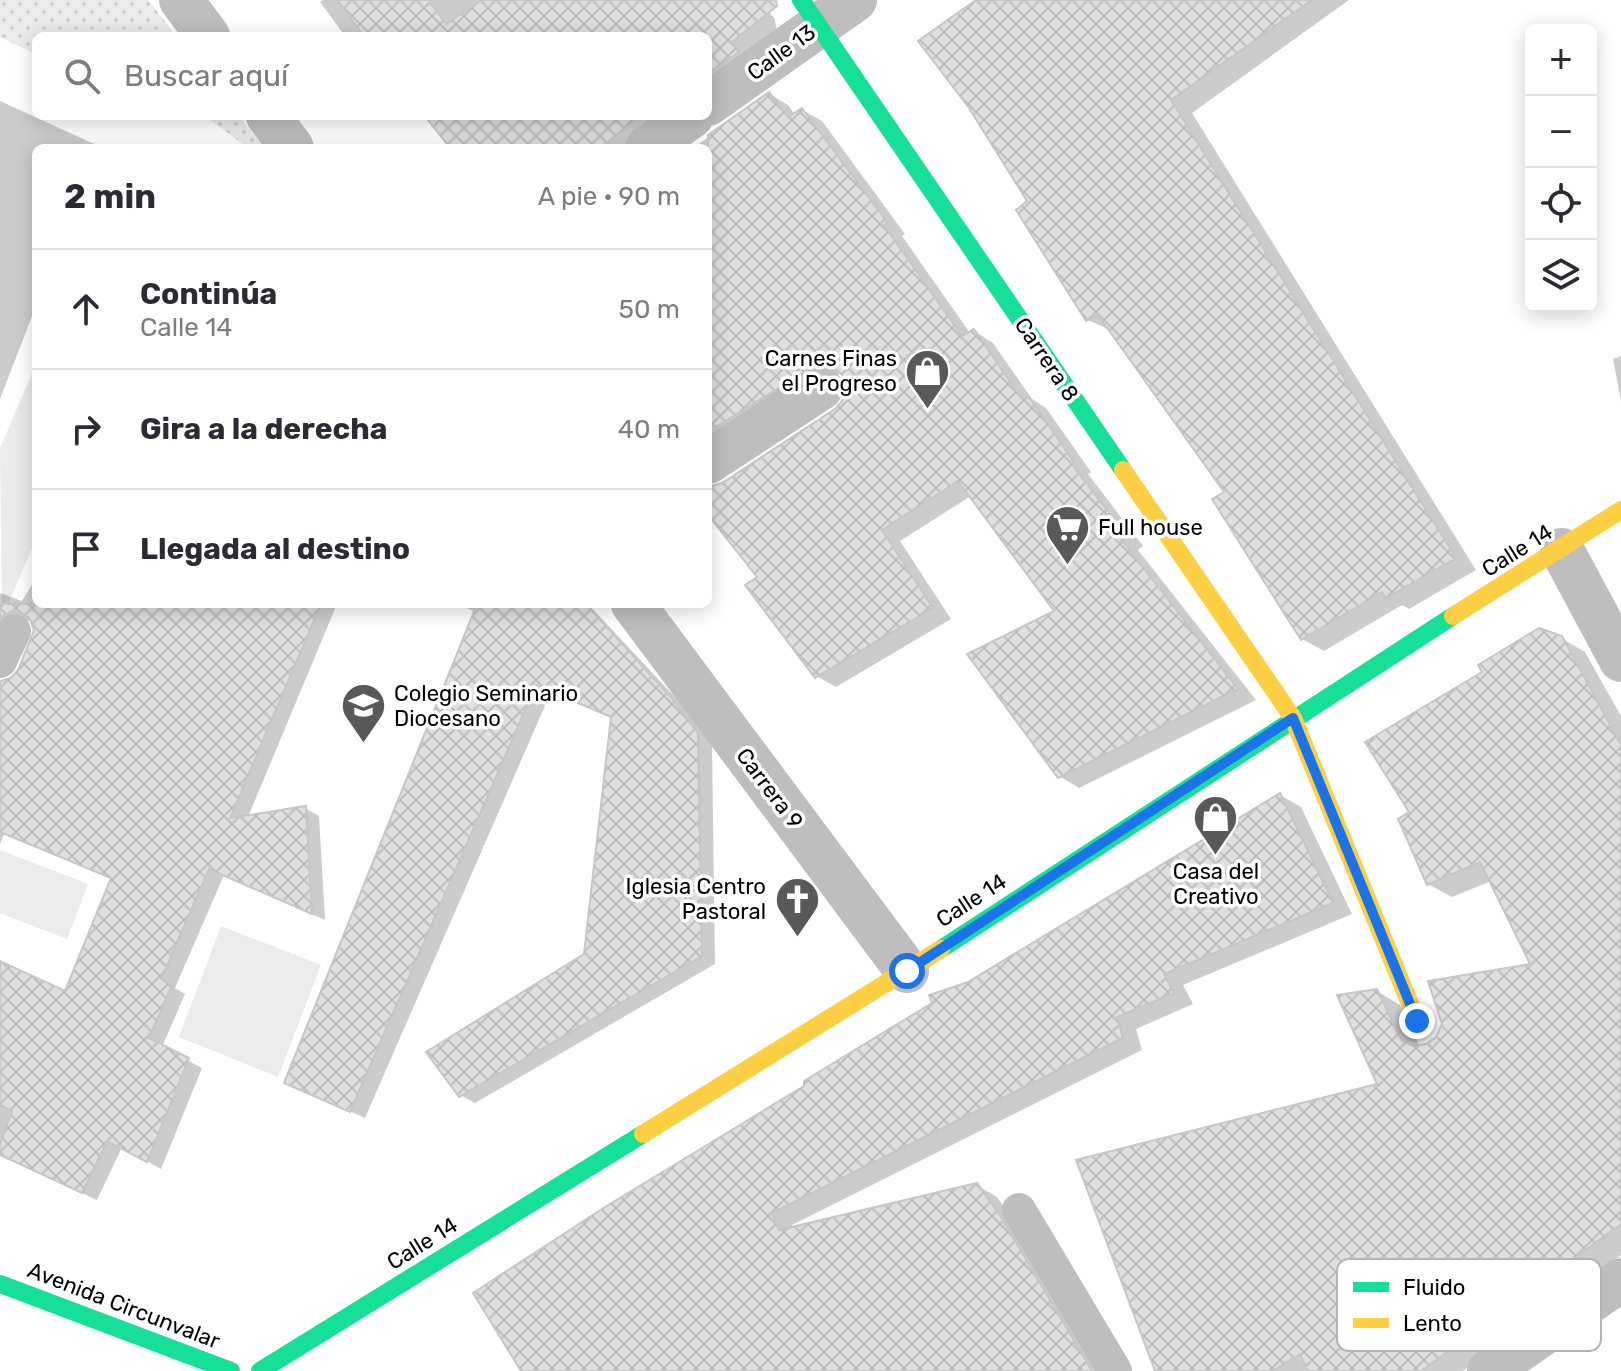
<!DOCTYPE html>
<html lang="es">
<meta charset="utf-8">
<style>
body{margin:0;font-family:Rubik,sans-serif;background:#f7f7f7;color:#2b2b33}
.controls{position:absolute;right:24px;top:24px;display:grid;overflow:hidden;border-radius:12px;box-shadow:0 4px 20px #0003}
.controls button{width:72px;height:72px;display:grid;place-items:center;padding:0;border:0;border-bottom:2px solid #e1e1e2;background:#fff;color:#2b2b33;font:40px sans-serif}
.stop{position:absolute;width:24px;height:24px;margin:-18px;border:6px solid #1a73e8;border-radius:50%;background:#fff}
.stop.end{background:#1a73e8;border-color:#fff;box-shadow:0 2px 8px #0008}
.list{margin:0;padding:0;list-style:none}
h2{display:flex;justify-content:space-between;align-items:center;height:104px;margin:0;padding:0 32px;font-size:34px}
h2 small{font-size:26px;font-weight:400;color:#7c7c81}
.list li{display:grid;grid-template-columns:52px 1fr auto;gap:24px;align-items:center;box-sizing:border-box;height:120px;padding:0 32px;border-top:2px solid #e1e1e2}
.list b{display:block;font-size:30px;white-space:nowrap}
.list p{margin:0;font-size:26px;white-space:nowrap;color:#7c7c81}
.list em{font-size:26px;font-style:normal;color:#7c7c81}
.icon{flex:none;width:44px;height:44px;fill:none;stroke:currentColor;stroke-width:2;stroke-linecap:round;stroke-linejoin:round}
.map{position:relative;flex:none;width:1621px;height:1371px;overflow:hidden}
.search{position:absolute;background:#fff;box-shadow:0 4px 20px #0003;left:32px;top:32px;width:680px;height:88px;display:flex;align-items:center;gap:20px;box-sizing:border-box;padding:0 28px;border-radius:12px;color:#7c7c81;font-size:30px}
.panel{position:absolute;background:#fff;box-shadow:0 4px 20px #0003;left:32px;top:144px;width:680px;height:464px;border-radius:12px}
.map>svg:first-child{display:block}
.grass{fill:#ebebeb}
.park{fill:url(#park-dots)}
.shadow{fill:#0003}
.building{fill:url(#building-cross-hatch);stroke:#c6c6c6;stroke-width:2}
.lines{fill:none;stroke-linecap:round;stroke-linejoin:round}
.lane{stroke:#bebebe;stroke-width:34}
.street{stroke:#bebebe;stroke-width:44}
.fast{stroke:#16e098;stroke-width:18}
.slow{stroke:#ffcf43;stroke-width:18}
.route{stroke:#1a73e8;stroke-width:10}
.labels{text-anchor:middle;stroke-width:7;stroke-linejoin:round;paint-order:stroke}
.street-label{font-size:22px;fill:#000;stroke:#fff}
.poi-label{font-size:22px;fill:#000;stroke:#fff;text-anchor:end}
.key{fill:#fff;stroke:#b2b2b2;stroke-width:2}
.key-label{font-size:22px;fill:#000}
</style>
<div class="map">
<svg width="1621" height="1371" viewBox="0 0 1621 1371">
<defs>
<pattern id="park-dots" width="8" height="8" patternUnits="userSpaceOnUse" patternTransform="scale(2)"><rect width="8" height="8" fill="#ebebeb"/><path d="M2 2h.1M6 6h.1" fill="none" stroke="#c8c8c8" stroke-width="1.8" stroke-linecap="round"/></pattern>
<pattern id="building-cross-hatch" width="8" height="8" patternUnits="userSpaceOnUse" patternTransform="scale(2)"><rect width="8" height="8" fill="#dfdfdf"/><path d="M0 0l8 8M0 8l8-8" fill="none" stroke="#bebebe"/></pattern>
</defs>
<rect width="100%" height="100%" fill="#fff"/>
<path class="grass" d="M36 364V539L2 618 0 448Z
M0 850 88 884 67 939 0 913Z
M221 926 321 965 278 1077 179 1037Z"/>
<path class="park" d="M0 0H148L176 36H36V54L0 37Z
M205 116H239L264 148H248Z"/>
<path class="shadow" d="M323 0H759L775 19 777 37 708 98V36H345L320 2Z
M980 0H1349L1192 113 1476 570 1409 609 1402 605 1324 651 1302 639 1227 492 1112 331 1088 320 1030 202Z
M769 94 788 105 795 115 802 110 822 121 905 234 902 236 970 333 974 331 993 343 1032 399 1046 408 1091 472 1088 474 1143 546 1138 550 1256 700 1079 788 1059 776 1057 612 971 496 900 541 951 619 836 687 816 676 760 578 708 511V489L723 485 836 410 845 401 848 387 841 373 827 377 708 458V148H693Z
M0 101 103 148H36V306L0 399Z
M428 116H683L644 148H452Z
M1621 356V401L1613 359Z
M36 578V604H337L248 817 305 808 319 816 325 920 224 875 175 988 185 994 162 1047 202 1068 161 1169 122 1147 97 1200 0 1155V963L66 993 112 879 4 834 0 844V683L19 671 36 630 30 621H18L0 655V593L22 601Z
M457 604H588L689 712 712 743 715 964 475 1103 460 1095 586 955 613 718 551 692 365 1118 301 1090 476 612Z
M1561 638 1585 652 1621 716V1255L1463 1371H1157L1379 1085 1377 991 1400 1005 1420 1047 1426 1046 1533 966 1491 881 1452 897 1428 884 1412 812Z
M1280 795 1301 807 1352 914 1183 985 1193 1004 1136 1029 1142 1050 792 1225 793 1229 976 1185 997 1197 1021 1231 1104 1371H523L807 1087Z"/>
<path class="building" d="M337 0H428L446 24 482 0H776L777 6 732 42 739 52 708 73V36H364Z
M976 0H1312L1171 100 1456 558 1386 598 1382 592 1301 640 1212 499 1224 492 1098 315 1086 321 1016 210 1027 201 969 108 918 41Z
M769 92 788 117 802 108 887 222 884 225 962 336 974 329 1021 398 1027 394 1073 461 1071 463 1125 534 1120 538 1238 689 1058 778 967 654 1054 611 958 481 882 530 933 608 815 678 745 585 757 577 708 515V487L722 483 835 409 843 400 846 387 842 375 833 366 819 363 708 432V135Z
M425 116H640L600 148H450Z
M0 604H321L230 818 306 806 312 914 209 869 161 979 172 985 149 1038 189 1058 147 1162 107 1141 82 1193 0 1155V1144L12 1111 0 1105V961L65 991 111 878 0 832V681L11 678 18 670 34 630 30 619 22 613 12 611 0 617Z
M477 604H586L675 702 698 733 702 956 459 1097 426 1052 584 954 611 717 536 685 350 1112 284 1083Z
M1539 628 1562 636 1621 745V1224L1421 1371H1308L1300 1354 1273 1371H1155L1076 1160 1377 1084 1337 995 1377 989 1401 1040 1413 1046 1426 1044 1436 1037 1442 1024 1428 981 1530 964 1480 862 1427 885 1398 819 1409 812 1365 742 1482 672 1478 665Z
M1280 793 1333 903 1164 974 1174 993 1117 1017 1123 1038 772 1213 779 1230 977 1183 1001 1217 1092 1371H521L473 1293 605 1207 804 1086V1081L932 1003 929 995 968 982Z"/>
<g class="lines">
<path class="lane" d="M0 661 14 631
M1019 1210 1115 1371"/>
<path class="street" d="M181 0 208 36
M708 104 855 0
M268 116 292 148
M647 148 692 116
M708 462 821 388
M1562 550 1621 660
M633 604 907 971
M1489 1371 1621 1280"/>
<path class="fast" d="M801 0 1123 470
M941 949 1453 616
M0 1284 231 1371
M260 1371 643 1134"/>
<path class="slow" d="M1123 470 1293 718 1417 1021
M1453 616 1621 510
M643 1134 941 949"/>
</g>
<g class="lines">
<path class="route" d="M907 971 1293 718 1417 1021"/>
</g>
<defs>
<symbol id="shop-pin" viewBox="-11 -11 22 30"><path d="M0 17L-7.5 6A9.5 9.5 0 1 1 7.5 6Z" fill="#595959" stroke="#fff"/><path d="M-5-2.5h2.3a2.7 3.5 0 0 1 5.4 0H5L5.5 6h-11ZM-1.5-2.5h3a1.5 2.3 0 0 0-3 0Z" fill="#fff"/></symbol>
<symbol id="supermarket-pin" viewBox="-11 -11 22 30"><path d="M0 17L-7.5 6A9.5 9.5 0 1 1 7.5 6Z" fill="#595959" stroke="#fff"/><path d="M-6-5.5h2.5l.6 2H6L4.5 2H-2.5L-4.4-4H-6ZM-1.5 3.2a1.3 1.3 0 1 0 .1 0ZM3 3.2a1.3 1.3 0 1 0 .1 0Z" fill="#fff"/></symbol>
<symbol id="school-pin" viewBox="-11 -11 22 30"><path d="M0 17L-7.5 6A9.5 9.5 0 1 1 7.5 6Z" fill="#595959" stroke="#fff"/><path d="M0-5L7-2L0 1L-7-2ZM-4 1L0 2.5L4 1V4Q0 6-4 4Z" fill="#fff"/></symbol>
<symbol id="church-pin" viewBox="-11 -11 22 30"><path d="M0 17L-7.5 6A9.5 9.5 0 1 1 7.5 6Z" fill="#595959" stroke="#fff"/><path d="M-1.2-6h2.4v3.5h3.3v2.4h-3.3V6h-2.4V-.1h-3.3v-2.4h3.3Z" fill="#fff"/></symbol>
</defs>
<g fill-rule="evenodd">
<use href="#shop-pin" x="902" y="346" width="51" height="69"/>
<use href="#supermarket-pin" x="1042" y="502" width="51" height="69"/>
<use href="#school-pin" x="338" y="680" width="51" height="69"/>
<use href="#shop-pin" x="1190" y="792" width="51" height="69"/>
<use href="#church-pin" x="772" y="874" width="51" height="69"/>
</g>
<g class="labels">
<g class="street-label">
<text transform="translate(781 52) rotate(-36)" y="8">Calle 13</text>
<text transform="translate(1047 359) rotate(56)" y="8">Carrera 8</text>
<text transform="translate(1517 550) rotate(-32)" y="8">Calle 14</text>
<text transform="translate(770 788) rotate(53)" y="8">Carrera 9</text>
<text transform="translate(971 900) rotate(-33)" y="8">Calle 14</text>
<text transform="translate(422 1243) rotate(-32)" y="8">Calle 14</text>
<text transform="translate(124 1305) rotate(21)" y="8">Avenida Circunvalar</text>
</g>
<g class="poi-label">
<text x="897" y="366">Carnes Finas<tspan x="897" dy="25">el Progreso</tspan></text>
<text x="1098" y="535" text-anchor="start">Full house</text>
<text x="394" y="701" text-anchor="start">Colegio Seminario<tspan x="394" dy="25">Diocesano</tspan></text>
<text x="1216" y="879" text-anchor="middle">Casa del<tspan x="1216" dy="25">Creativo</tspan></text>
<text x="766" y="894">Iglesia Centro<tspan x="766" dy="25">Pastoral</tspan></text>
</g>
</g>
<rect x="1337" y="1259" width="264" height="92" rx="12" class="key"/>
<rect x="1353" y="1282" width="36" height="10" fill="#16e098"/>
<rect x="1353" y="1318" width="36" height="10" fill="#ffcf43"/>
<g class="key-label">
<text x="1403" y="1295">Fluido</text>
<text x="1403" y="1331">Lento</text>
</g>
</svg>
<div class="controls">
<button>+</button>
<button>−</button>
<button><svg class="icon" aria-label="locate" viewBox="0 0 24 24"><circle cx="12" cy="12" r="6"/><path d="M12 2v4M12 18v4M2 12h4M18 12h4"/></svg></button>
<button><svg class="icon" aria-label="layers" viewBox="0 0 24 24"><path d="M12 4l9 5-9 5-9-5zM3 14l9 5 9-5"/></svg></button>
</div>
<div class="stop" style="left:907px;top:971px"></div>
<div class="stop end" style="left:1417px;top:1021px"></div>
<div class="search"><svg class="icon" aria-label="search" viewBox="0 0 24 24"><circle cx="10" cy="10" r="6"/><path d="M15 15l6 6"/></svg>Buscar aquí</div>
<section class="panel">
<h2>2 min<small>A pie · 90 m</small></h2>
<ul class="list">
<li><svg class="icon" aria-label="ahead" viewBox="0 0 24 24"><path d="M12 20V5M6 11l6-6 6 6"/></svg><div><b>Continúa</b><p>Calle 14</p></div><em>50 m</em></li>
<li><svg class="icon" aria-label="right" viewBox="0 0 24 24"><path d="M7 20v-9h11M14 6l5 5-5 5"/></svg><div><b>Gira a la derecha</b></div><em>40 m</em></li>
<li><svg class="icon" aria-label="arrive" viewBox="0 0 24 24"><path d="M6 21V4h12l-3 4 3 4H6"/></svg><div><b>Llegada al destino</b></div></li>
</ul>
</section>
</div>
